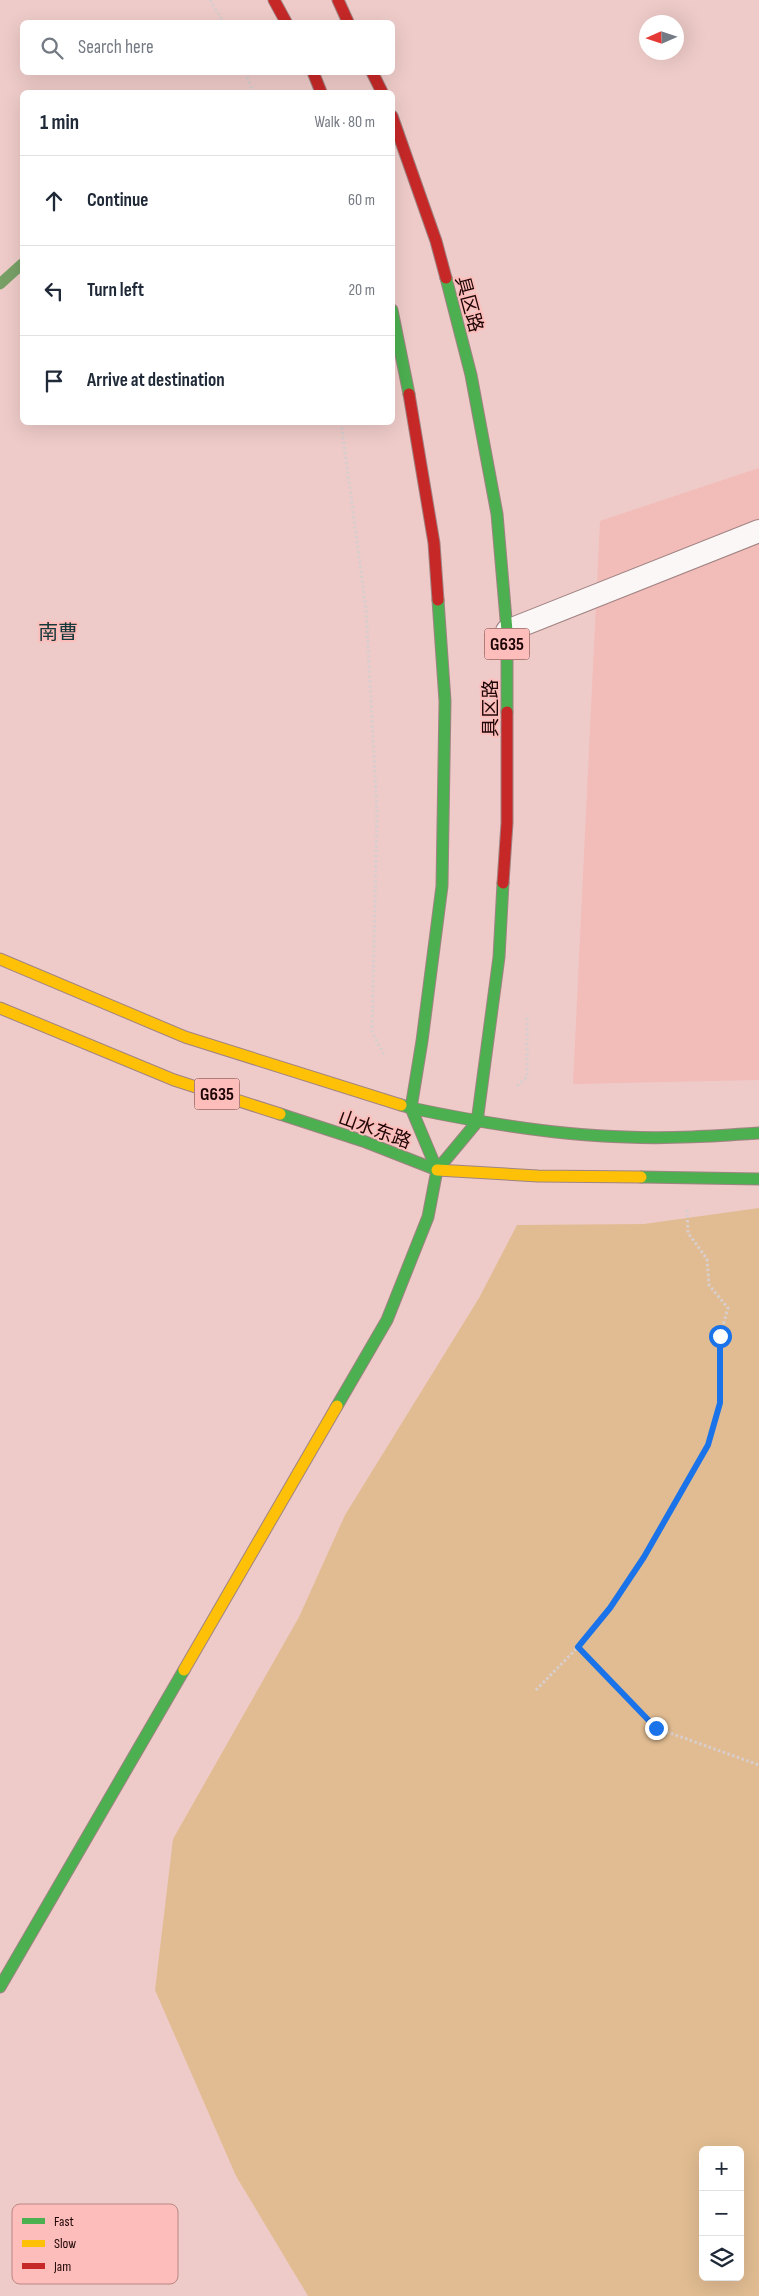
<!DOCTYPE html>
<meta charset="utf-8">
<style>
body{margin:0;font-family:"Sofia Sans Condensed","Noto Sans SC",sans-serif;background:#f2f2f3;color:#1f2937}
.controls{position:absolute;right:15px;bottom:15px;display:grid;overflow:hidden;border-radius:8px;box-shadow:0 5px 20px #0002}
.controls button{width:45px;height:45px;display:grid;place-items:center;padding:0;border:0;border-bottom:1px solid #e0e1e3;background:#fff;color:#1f2937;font:25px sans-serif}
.compass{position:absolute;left:639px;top:15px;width:45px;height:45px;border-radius:50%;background:#fff;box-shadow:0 5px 20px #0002;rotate:267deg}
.stop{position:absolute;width:15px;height:15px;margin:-11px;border:4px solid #1a73e8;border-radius:50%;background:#fff}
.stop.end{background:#1a73e8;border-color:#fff;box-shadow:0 1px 5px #0008}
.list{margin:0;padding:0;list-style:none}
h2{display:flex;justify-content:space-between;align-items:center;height:65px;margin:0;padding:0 20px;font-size:21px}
h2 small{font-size:16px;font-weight:400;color:#747a83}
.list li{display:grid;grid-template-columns:32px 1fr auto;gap:15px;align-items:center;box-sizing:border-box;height:90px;padding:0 20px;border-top:1px solid #e0e1e3}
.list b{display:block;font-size:19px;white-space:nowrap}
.list em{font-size:16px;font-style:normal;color:#747a83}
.icon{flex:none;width:28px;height:28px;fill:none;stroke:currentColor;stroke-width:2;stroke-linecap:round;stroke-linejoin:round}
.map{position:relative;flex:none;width:759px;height:2296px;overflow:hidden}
.search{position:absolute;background:#fff;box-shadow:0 5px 20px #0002;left:20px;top:20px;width:375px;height:55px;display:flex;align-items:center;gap:12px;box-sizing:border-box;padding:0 18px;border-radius:8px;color:#747a83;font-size:19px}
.panel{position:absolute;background:#fff;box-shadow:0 5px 20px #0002;left:20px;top:90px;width:375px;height:335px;border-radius:8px}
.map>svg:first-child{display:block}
.built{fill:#f2bcb9}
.green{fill:#e1bc92;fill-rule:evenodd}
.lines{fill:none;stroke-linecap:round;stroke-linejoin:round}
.stream{stroke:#78a066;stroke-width:11}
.lane-casing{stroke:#a08383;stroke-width:24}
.fast-casing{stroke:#a08383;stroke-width:13}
.slow-casing{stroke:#a08383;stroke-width:13}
.jam-casing{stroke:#a08383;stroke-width:13}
.path{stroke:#d8cecd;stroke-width:3;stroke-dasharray:2.5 2.5;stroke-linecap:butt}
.lane{stroke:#fcf7f7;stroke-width:22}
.fast{stroke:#4caf50;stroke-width:11}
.slow{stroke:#ffc107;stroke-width:11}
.jam{stroke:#c62828;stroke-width:11}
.route{stroke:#1a73e8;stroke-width:6}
.labels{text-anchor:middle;stroke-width:4;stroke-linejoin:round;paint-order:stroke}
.shield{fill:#fdbdba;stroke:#603c3b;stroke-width:1}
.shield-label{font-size:18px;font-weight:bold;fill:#1d0405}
.street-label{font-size:19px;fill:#1d0405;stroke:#fdbdba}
.neighbourhood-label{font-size:20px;fill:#15383a;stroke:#fdbdba}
.key{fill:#fdbdba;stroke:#ba8684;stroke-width:1}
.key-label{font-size:14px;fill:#1d0405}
</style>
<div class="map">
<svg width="759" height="2296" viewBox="0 0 759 2296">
<rect width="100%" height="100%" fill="#eecbc9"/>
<path class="built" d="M759 468V1080L573 1084 600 521Z"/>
<path class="green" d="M759 1208V2296H308L236 2176 155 1990 173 1839 299 1617 345 1515 479 1298 517 1225 644 1224ZM703 2150H740V2277H703Z"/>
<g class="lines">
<path class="stream" d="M0 284 22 264"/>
<defs>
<path id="lane" d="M507 631 759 531"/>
<path id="fast" d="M446 278 471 375 497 514 507 631V712
M392 310 409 394
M401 1105 411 1108 422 1041 442 886 445 701 438 600
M411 1108C482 1123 553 1135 626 1137 670 1139 715 1136 759 1133
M411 1108 437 1170
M280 1114 363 1141 437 1170 477 1122 499 957 503 883
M641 1177 759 1179
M337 1406 387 1320 428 1217 437 1170
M0 1987 184 1670"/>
<path id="slow" d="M0 959 185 1037 401 1105
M0 1008 174 1080 280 1114
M437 1170 538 1176 641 1177
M184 1670 337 1406"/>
<path id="jam" d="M274 0 286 22
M338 0 348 22
M313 72 321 92
M372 72 382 92
M392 116 436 241 446 278
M409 394 434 543 438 600
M503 883 507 823V712"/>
</defs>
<use href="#lane" class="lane-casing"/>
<use href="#fast" class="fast-casing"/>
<use href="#slow" class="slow-casing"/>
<use href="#jam" class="jam-casing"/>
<path class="path" d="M210 0 223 22
M245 72 253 92
M341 422 366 609 377 811 372 1032 385 1057
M517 1086 527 1077V1015
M687 1210 688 1233 707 1259 709 1285 728 1308 720 1336V1403L708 1445 644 1557 610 1608 578 1647 656 1728 759 1765
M536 1690 578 1647"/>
<use href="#lane" class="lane"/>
<use href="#fast" class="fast"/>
<use href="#slow" class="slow"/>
<use href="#jam" class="jam"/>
</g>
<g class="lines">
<path class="route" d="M656 1728 578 1647 610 1608 644 1557 708 1445 720 1403V1336"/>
</g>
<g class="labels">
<g class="shield">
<rect x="484.5" y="628.5" width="45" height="31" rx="4"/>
<rect x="194.5" y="1078.5" width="45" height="31" rx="4"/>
</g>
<g class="shield-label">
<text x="507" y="650">G635</text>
<text x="217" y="1100">G635</text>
</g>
<g class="street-label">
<text transform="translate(470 304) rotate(75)" y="7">具区路</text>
<text transform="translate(490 708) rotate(-90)" y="7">具区路</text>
<text transform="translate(375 1129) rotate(20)" y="7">山水东路</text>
</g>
<g class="neighbourhood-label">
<text x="58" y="639">南曹</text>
</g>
</g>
<rect x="12" y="2204" width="166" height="80" rx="8" class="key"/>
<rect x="22" y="2218" width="23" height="6" fill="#4caf50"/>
<rect x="22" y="2240" width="23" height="7" fill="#ffc107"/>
<rect x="22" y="2263" width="23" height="6" fill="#c62828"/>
<g class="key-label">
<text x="54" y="2226">Fast</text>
<text x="54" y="2248">Slow</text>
<text x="54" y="2271">Jam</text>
</g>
</svg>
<div class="controls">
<button>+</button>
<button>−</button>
<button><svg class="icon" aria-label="layers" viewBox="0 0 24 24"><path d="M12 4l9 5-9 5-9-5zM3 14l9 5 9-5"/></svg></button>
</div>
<svg class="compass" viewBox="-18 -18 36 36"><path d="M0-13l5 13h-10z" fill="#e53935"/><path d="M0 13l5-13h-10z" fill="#747a83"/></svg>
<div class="stop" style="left:720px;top:1336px"></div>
<div class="stop end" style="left:656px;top:1728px"></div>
<div class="search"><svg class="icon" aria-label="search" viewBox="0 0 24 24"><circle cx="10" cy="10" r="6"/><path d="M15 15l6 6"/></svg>Search here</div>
<section class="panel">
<h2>1 min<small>Walk · 80 m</small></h2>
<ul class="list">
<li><svg class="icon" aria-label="ahead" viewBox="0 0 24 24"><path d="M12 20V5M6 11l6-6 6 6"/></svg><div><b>Continue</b></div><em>60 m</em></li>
<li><svg class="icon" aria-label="left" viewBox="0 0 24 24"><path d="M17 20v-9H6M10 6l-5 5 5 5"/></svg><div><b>Turn left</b></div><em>20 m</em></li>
<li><svg class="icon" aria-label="arrive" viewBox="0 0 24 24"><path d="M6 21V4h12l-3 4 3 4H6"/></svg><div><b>Arrive at destination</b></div></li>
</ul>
</section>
</div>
